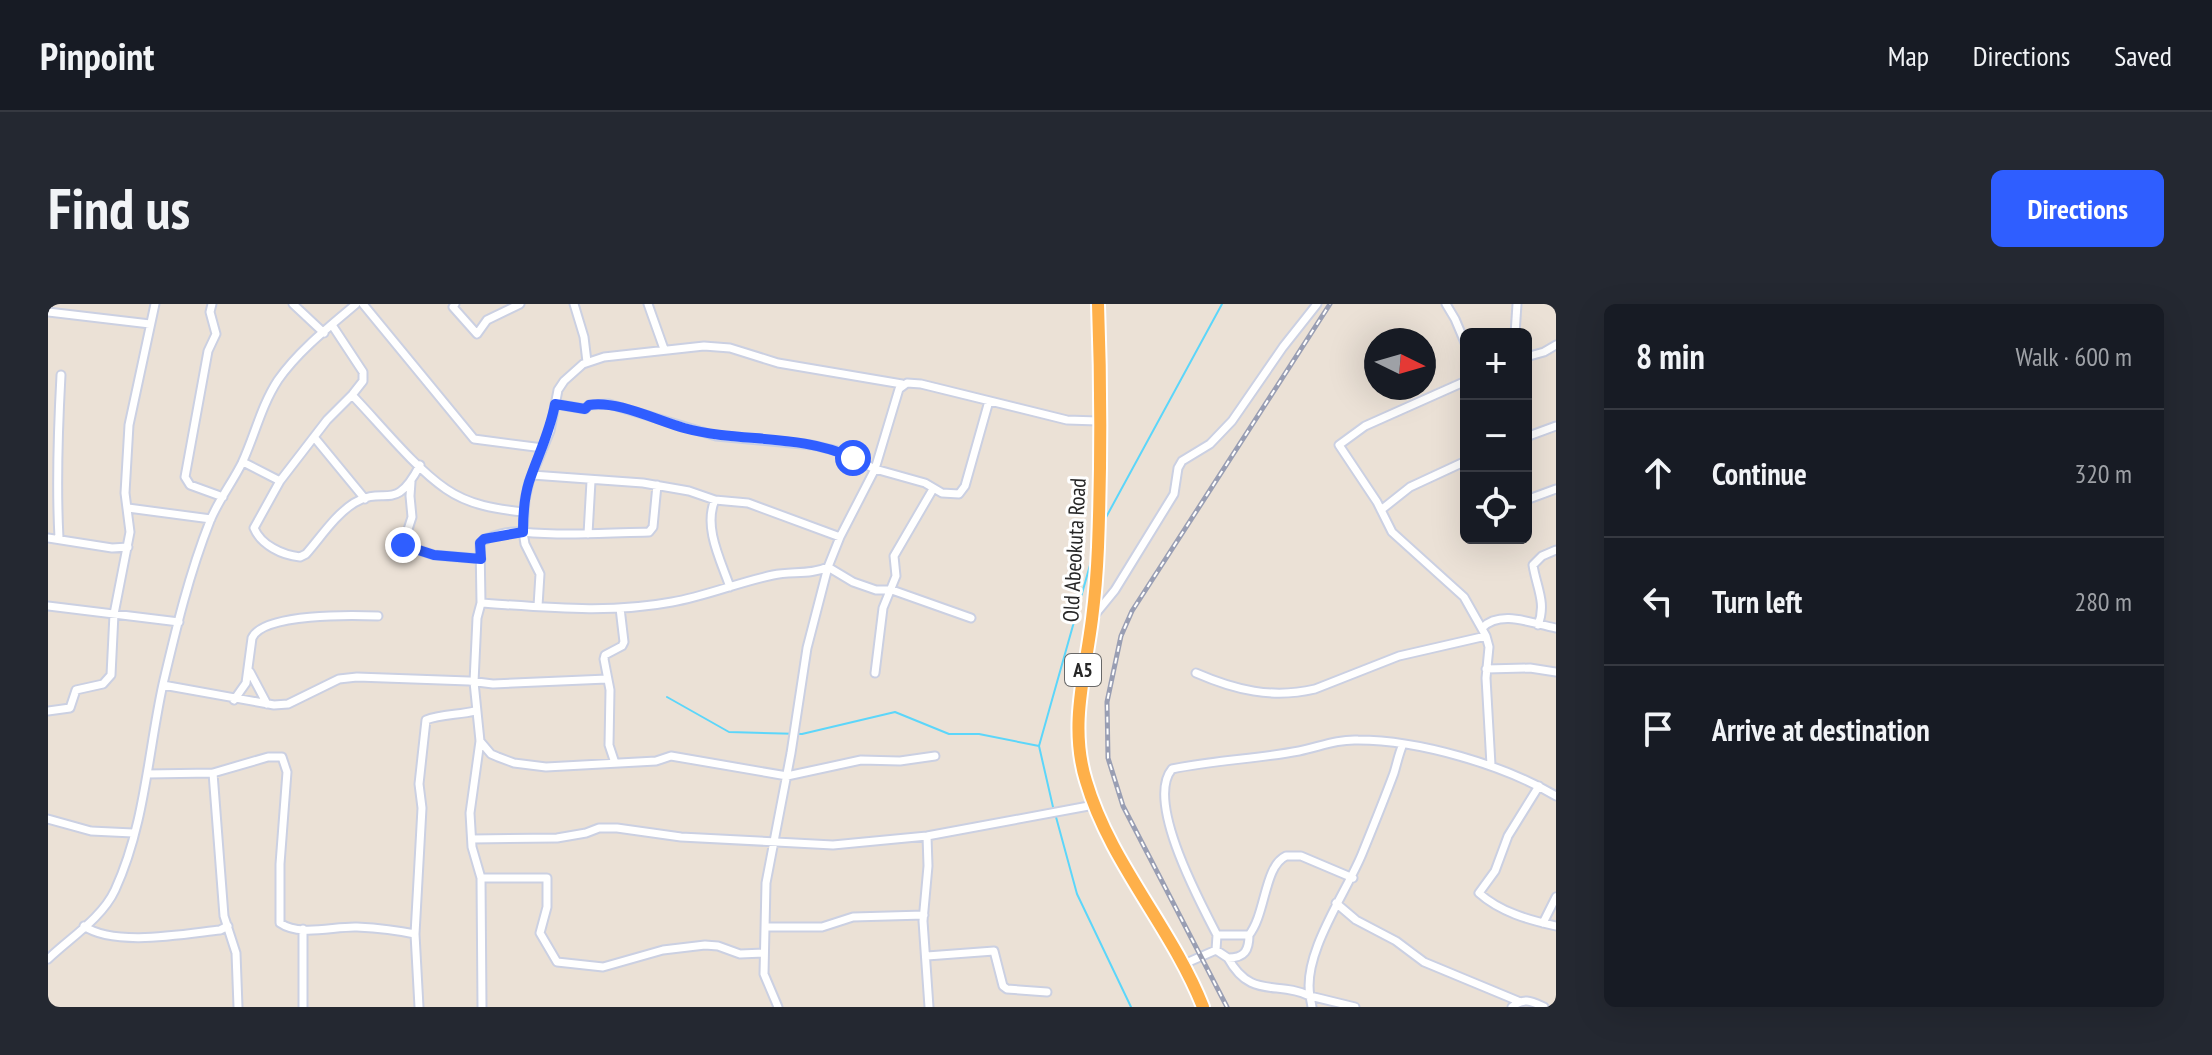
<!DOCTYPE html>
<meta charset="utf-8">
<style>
body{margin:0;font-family:"PT Sans Narrow",sans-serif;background:#242831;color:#f1f3f6}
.controls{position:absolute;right:24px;top:24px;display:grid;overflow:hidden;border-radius:12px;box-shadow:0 8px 32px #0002}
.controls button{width:72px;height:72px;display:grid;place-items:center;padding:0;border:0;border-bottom:2px solid #363941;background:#171b24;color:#f1f3f6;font:40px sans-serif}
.compass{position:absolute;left:1316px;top:24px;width:72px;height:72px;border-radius:50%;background:#171b24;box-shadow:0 8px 32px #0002;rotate:95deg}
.stop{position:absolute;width:24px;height:24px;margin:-18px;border:6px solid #2f5eff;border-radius:50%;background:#fff}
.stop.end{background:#2f5eff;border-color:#fff;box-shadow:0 2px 8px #0008}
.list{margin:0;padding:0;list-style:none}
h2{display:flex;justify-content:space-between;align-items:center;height:104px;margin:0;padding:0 32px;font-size:34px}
h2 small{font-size:26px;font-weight:400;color:#9ea1a6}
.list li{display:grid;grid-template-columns:52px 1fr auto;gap:24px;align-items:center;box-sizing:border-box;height:128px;padding:0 32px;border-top:2px solid #363941}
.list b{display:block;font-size:30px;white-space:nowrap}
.list em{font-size:26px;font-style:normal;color:#9ea1a6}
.icon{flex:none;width:44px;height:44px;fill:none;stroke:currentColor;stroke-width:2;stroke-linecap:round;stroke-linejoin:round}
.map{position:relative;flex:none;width:1508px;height:703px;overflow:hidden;border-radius:12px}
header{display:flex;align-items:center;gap:48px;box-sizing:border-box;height:112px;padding:0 40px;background:#171b24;border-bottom:2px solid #363941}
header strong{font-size:38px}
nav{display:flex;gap:44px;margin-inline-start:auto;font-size:28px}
.intro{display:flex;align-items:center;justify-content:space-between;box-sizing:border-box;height:192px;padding:0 48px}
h1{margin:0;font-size:56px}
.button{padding:20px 36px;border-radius:12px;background:#2f5eff;color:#fff;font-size:28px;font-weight:700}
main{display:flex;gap:48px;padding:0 48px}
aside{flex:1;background:#171b24;border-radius:12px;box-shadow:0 8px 32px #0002}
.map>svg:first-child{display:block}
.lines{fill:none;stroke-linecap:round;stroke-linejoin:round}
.stream{stroke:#5cd6fa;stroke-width:2}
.minor-casing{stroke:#cbd0e2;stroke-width:11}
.trunk-casing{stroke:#fff;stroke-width:16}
.minor{stroke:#fff;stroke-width:7}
.trunk{stroke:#feb04a;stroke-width:12}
.rail-casing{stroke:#999eb3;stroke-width:5}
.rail{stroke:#fff;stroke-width:2;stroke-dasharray:6;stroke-linecap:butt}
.route{stroke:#2f5eff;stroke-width:10}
.labels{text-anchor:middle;stroke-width:6;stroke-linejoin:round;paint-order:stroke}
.shield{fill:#fff;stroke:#686868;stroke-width:2}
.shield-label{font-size:20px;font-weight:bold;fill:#272727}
.street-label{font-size:22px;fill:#272727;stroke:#fff}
</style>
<header>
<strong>Pinpoint</strong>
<nav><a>Map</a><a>Directions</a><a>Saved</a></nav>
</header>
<div class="intro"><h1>Find us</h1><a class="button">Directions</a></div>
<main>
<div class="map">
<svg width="1508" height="703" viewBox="0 0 1508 703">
<rect width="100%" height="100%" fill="#ebe1d6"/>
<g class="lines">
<path class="stream" d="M1056 217 1174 0
M619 393 681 428 754 430 847 408 901 430H931L991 442
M1005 503 991 442 1044 254
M1008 513 1029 590 1083 703"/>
<defs>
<path id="minor" d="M164 0 162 8 168 30 160 47 137 173 142 181 175 193
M245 0 276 29
M315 0 426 135 495 144
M407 0 405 3 429 30 439 16 472 0
M526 0 536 33 539 58
M600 0 616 45
M1398 0 1407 15 1418 41
M0 8 102 20
M284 21 315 68V77L304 91 279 116 232 177 206 224C213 241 234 251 252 253L258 250C273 233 287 211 306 199 338 180 346 211 372 161
M1467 30 1469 0
M1478 53 1496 48 1508 41
M1418 77 1317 122 1291 141 1329 198 1344 228 1416 293 1438 332 1441 343 1438 374 1443 461
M304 91C332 120 366 163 398 185 421 201 448 205 475 208
M507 100 537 105 541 101 561 100 668 132 764 141 790 147 827 165 877 179 894 189 911 190 917 182 941 97
M266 133 317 195
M1478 133 1508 122
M195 158 232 177
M484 171 595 179 641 187 667 196 700 199 792 233
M363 178 362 192 364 213 355 241 386 251 433 255
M667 196C655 223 673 257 682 283
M1478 196 1508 185
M80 204 163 215
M1333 206 1362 183 1418 157
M540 230 543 177
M0 234 64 244 80 243
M11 234C8 179 10 126 13 71
M433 299C496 303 561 310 624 298 658 292 691 278 725 271 743 267 763 271 780 263L805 278 828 286H844L923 314
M0 302 131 318
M490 302 492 270 477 240 475 228 477 196 481 178 502 127 510 86 516 77 535 60 556 53 656 42 682 44 730 59 854 80
M1045 313 1067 286 1126 190 1130 164 1134 157 1162 140 1184 117 1235 43 1269 0
M1490 321C1499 299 1488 282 1485 261L1494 252 1508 246
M1434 324C1453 305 1485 320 1508 324
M1438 365 1482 364 1508 368
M202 368 219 400
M827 369 835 304 848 272 846 252 885 185
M1148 369C1187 386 1224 395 1267 385L1351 352 1438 332
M115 381 226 401 240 400 291 375 309 373 421 377 445 380 559 375
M186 396 198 379 204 334C215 309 305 311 330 312
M0 407 22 404 28 386 55 380 63 371 66 310 82 228 77 189 81 121 107 0
M432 437 443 450 450 453 466 459 498 463 608 457 623 452 739 472 813 456 852 457 887 452
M567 459 561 441 562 386 556 355 557 351 574 342 576 338 572 304
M165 469 176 612 188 649 190 703
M99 470 165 469 220 453H234L239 468 232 560V619C252 633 286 622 309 623 328 624 348 626 367 630
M1491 482 1460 532 1447 567 1431 589C1452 608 1481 616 1508 622
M0 515 43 527 85 529
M879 532 880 562 875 617 881 703
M424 535 509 534 538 529 551 524H569L633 533 785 541 879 532 1046 501
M433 574H499V603L492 629 509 658 555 663 615 646 657 641 670 642 692 650 716 649
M1288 599 1308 616 1348 637 1376 658 1470 697
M1495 619 1508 593
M36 622C66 643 136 630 172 626L180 622
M717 623H774L805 613 876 611
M255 625V703
M1169 631H1201C1218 610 1216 562 1238 552H1253L1305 574
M1168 646 1180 654C1197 654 1201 646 1201 631
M879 652 946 647 955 682 959 685 999 688
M1180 654C1203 696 1229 676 1262 692
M0 655C22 634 54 614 67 586 97 521 100 448 115 380 128 325 141 270 162 217 170 197 184 179 194 159 207 131 213 102 230 76 250 47 282 22 308 0
M1136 660 1168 646 1169 631C1152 598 1097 497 1124 465 1166 456 1209 455 1251 447 1271 443 1289 435 1310 436 1371 436 1456 461 1508 492
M1262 692C1254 650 1298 589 1314 550 1325 523 1336 496 1346 469 1349 459 1351 449 1355 440
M371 703 367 630 374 504 371 480 378 416C392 410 412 411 427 407
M434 703 433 574 424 543 422 509 432 437 426 378 429 314 433 299 432 239C442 231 462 227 474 228 516 232 559 229 601 228L605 223 609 181
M730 703 716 670 718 579 743 449 759 344 780 263 792 233 827 165 851 85 859 79 873 80 1019 116 1050 117
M1264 703 1262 692 1307 703
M1464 703C1476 693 1483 697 1496 703"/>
<path id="trunk" d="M1050 0C1053 80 1053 163 1050 243 1049 267 1047 292 1044 315 1037 371 1021 422 1038 477 1062 559 1124 624 1155 703"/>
</defs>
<use href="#minor" class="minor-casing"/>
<use href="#trunk" class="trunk-casing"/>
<use href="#minor" class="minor"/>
<use href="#trunk" class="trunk"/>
<defs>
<path id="rail" d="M1179 703 1075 502 1060 454 1059 398 1073 332 1084 307 1282 0"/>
</defs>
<use href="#rail" class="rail-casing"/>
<use href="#rail" class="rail"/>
</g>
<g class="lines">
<path class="route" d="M355 241 386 251 433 255 432 239 436 235 475 228C475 211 476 194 481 178 490 151 502 128 507 100L537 105 541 101C568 96 608 116 636 124 691 139 752 129 805 154"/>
</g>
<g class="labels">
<rect class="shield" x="1017" y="350" width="36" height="32" rx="6"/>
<g class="shield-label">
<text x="1035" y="373">A5</text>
</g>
<g class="street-label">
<text transform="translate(1026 246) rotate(-87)" y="8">Old Abeokuta Road</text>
</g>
</g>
</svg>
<div class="controls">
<button>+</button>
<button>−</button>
<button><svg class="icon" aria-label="locate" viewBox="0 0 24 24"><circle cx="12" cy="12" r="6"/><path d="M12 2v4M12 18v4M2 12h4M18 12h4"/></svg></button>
</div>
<svg class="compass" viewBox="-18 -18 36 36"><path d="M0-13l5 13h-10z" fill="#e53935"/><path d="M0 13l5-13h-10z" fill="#9ea1a6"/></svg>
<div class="stop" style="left:805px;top:154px"></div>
<div class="stop end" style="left:355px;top:241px"></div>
</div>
<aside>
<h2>8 min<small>Walk · 600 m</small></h2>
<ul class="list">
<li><svg class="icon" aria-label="ahead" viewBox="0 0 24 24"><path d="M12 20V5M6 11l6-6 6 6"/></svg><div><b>Continue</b></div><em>320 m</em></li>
<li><svg class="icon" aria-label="left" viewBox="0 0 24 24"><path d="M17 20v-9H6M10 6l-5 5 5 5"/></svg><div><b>Turn left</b></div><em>280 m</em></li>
<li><svg class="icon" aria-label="arrive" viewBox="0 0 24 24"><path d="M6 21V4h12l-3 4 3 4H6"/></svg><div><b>Arrive at destination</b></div></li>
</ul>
</aside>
</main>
